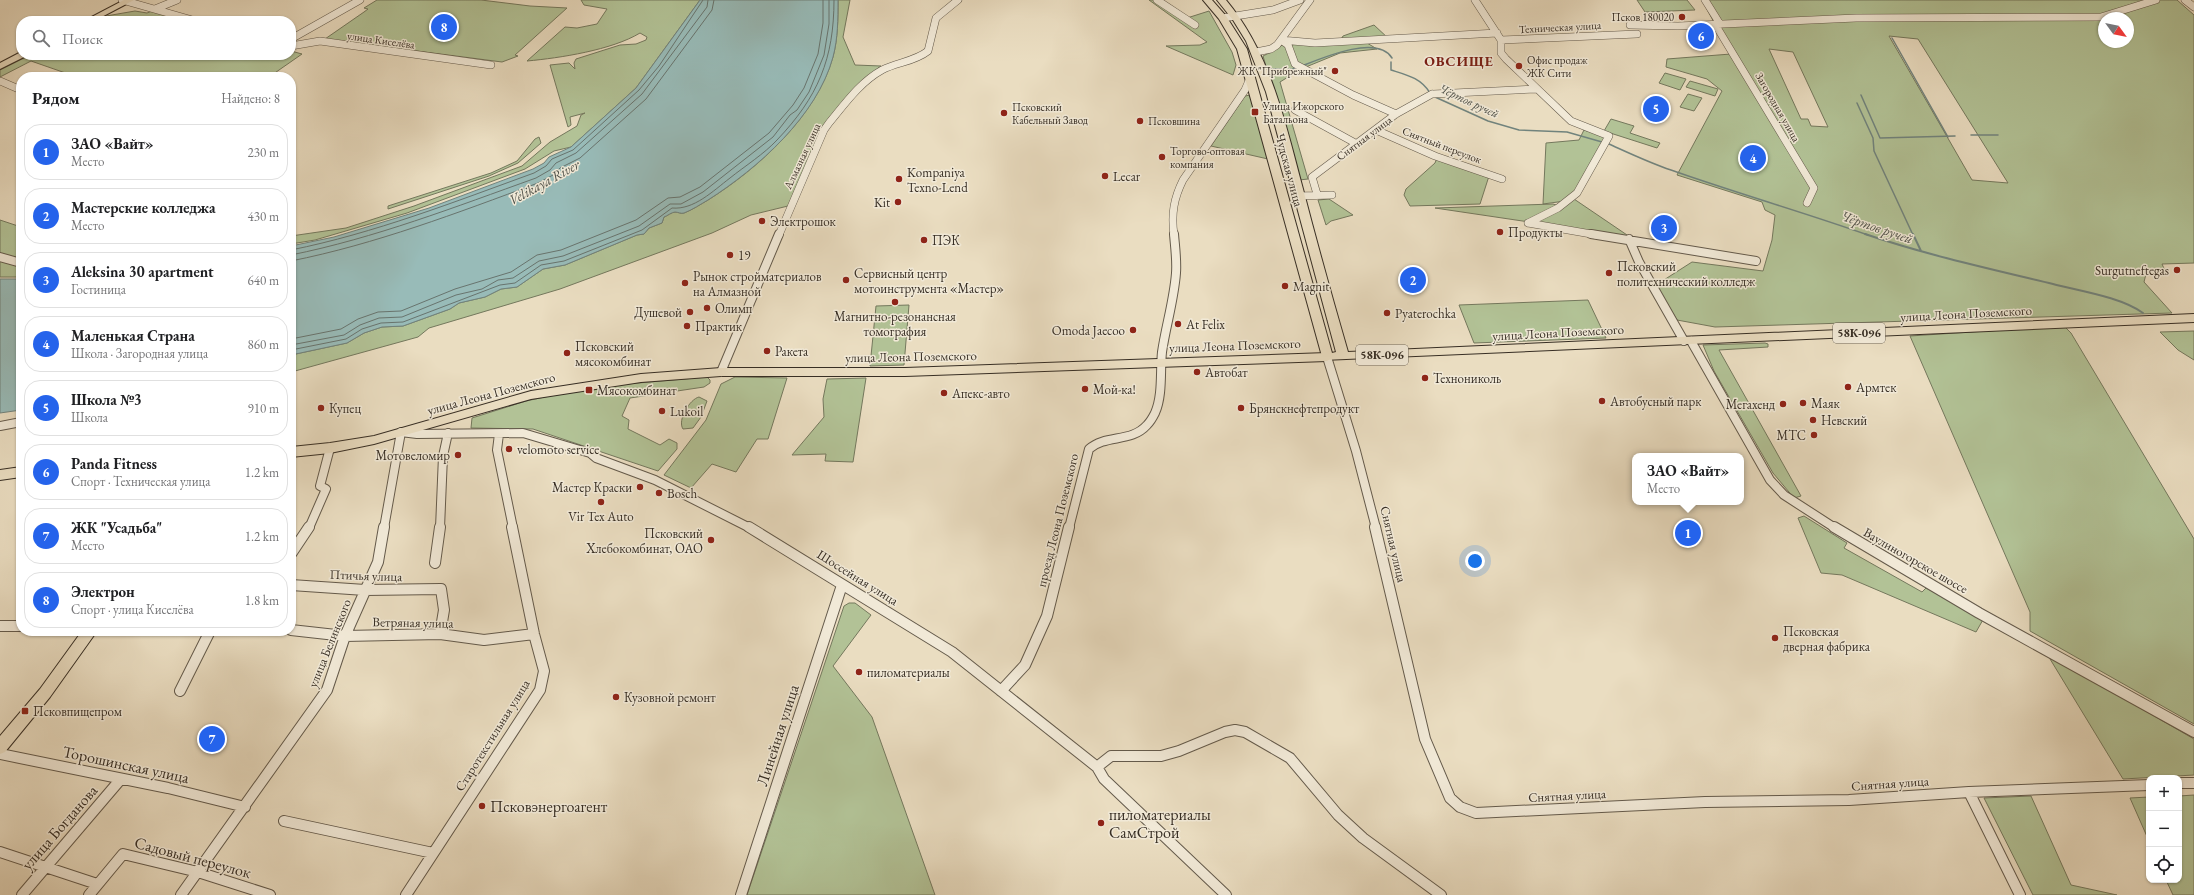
<!DOCTYPE html>
<html lang="ru">
<meta charset="utf-8">
<style>
body{margin:0;font-family:"EB Garamond",serif;background:#f2f2f2;color:#202124}
.controls{position:absolute;right:12px;bottom:12px;display:grid;overflow:hidden;border-radius:8px;box-shadow:0 1px 3px #0004}
.controls button{width:36px;height:36px;display:grid;place-items:center;padding:0;border:0;border-bottom:1px solid #e0e0e0;background:#fff;color:#202124;font:20px sans-serif}
.compass{position:absolute;left:2098px;top:12px;width:36px;height:36px;border-radius:50%;background:#fff;box-shadow:0 1px 3px #0004;rotate:123deg}
.you{position:absolute;left:1475px;top:561px;width:14px;height:14px;margin:-10px;border:3px solid #fff;border-radius:50%;background:#1a73e8;box-shadow:0 0 0 6px #1a73e833}
.badge{display:grid;place-items:center;width:26px;height:26px;border-radius:50%;background:#2563eb;color:#fff;font-size:13px;font-weight:700}
.pin{position:absolute;translate:-50% -50%;border:2px solid #fff;box-shadow:0 1px 4px #0006}
.popup{position:absolute;left:1632px;top:453px;width:112px;height:52px;box-sizing:border-box;display:grid;place-content:center;border-radius:8px;background:#fff;filter:drop-shadow(0 1px 3px #0005);font-size:13px;white-space:nowrap;color:#757577}
.popup b{font-size:15px;color:#202124}
.popup::after{content:'';position:absolute;left:50%;top:100%;margin-left:-8px;border:8px solid transparent;border-top-color:#fff}
.list{margin:0;padding:0;list-style:none}
h2{display:flex;justify-content:space-between;align-items:center;height:52px;margin:0;padding:0 16px;font-size:17px}
h2 small{font-size:13px;font-weight:400;color:#757577}
.list li{display:grid;grid-template-columns:26px 1fr auto;gap:12px;align-items:center;box-sizing:border-box;height:56px;margin:0 8px 8px;padding:0 8px;border:1px solid #e0e0e0;border-radius:16px}
.list b{display:block;font-size:15px;white-space:nowrap}
.list p{margin:0;font-size:13px;white-space:nowrap;color:#757577}
.list em{font-size:13px;font-style:normal;color:#757577}
.icon{flex:none;width:22px;height:22px;fill:none;stroke:currentColor;stroke-width:2;stroke-linecap:round;stroke-linejoin:round}
.map{position:relative;flex:none;width:2194px;height:895px;overflow:hidden}
.search{position:absolute;background:#fff;box-shadow:0 1px 3px #0004;left:16px;top:16px;width:280px;height:44px;display:flex;align-items:center;gap:10px;box-sizing:border-box;padding:0 14px;border-radius:16px;color:#757577;font-size:15px}
.panel{position:absolute;background:#fff;box-shadow:0 1px 3px #0004;left:16px;top:72px;width:280px;height:564px;border-radius:16px}
.map>svg:first-child{display:block}
.green{fill:#b2c296;stroke:#74785d;fill-rule:evenodd}
.water{fill:#98bbb8;stroke:#71837d}
.lines{fill:none;stroke-linecap:round;stroke-linejoin:round}
.shore{stroke:#68746e;stroke-width:1}
.stream-far1{stroke:#71837d;stroke-width:1.5}
.stream{stroke:#71837d;stroke-width:2}
.minor-far2-casing{stroke:#645a4b;stroke-width:8}
.minor-far1-casing{stroke:#645a4b;stroke-width:10}
.minor-casing{stroke:#645a4b;stroke-width:12}
.major-casing{stroke:#372e24;stroke-width:2}
.highway-casing{stroke:#372e24;stroke-width:2}
.minor-far2{stroke:#f1e9d7;stroke-width:7}
.minor-far1{stroke:#f1e9d7;stroke-width:8}
.minor{stroke:#f1e9d7;stroke-width:10}
.major{fill:#eaddc1;fill-rule:evenodd}
.highway{fill:#eaddc1;fill-rule:evenodd}
.poi-dot{fill:#8f2418;stroke:#f1e9d7;stroke-width:1.5}
.labels{text-anchor:middle;stroke-width:3;stroke-linejoin:round;paint-order:stroke}
.far-poi-label{font-size:11px;fill:#372e24;stroke:#f1e9d7;text-anchor:start}
.far-street-label{font-size:11px;fill:#372e24;stroke:#f1e9d7}
.far-water-label{font-size:12px;font-style:italic;fill:#4f5149;stroke:#f1e9d7}
.shield{fill:#f1e9d7;stroke:#6f665a;stroke-width:1}
.shield-label{font-size:12px;font-weight:bold;fill:#372e24}
.street-label{font-size:13px;fill:#372e24;stroke:#f1e9d7}
.poi-label{font-size:13px;fill:#372e24;stroke:#f1e9d7;text-anchor:start}
.far-district-label{font-size:14px;font-weight:bold;letter-spacing:1px;fill:#7a1f14;stroke:#f1e9d7}
.water-label{font-size:14px;font-style:italic;fill:#4f5149;stroke:#f1e9d7}
.near-street-label{font-size:16px;fill:#372e24;stroke:#f1e9d7}
.near-poi-label{font-size:16px;fill:#372e24;stroke:#f1e9d7;text-anchor:start}
</style>
<div class="map">
<svg width="2194" height="895" viewBox="0 0 2194 895">
<rect width="100%" height="100%" fill="#eaddc1"/>
<filter id="stains"><feTurbulence type="fractalNoise" baseFrequency=".005" numOctaves="4"/><feColorMatrix values="0 0 0 0 .2 0 0 0 0 .09 0 0 0 0 .02 0 0 0 .5 -.17"/></filter>
<radialGradient id="worn" r=".72"><stop offset=".6" stop-color="#630" stop-opacity="0"/><stop offset="1" stop-color="#630" stop-opacity=".3"/></radialGradient>
<path class="green" d="M377 0H481L530 6 567 8 515 55 518 56 502 62 325 39 364 12 368 9 364 8Z
M581 0H700L636 88 571 147 554 151 525 169 407 213 315 240 291 244V236L346 228 414 206 522 166 550 142 577 126 581 115 585 113 570 117 571 125 568 127 550 65 569 63 575 69 574 63 576 59 620 45 636 44 646 40 647 37 640 33C612 50 560 58 527 61L565 27 577 28 597 24 607 9 584 5Z
M838 0H850L843 37 855 65 881 66 863 80 821 130 788 206 751 215 712 233 560 289 429 328 418 337 295 371 291 379V355L347 343 364 333 382 327 403 326 450 309 459 303 485 297 501 289 517 287 543 269 565 265 637 235 644 234 649 228 662 223 664 217C667 216 672 212 675 212 678 212 681 214 684 213 692 210 701 204 708 200 758 169 817 115 833 57 838 38 838 19 838 0Z
M1149 0H1157L1187 18 1209 11 1232 52 1236 65 1233 75 1166 46 1200 45 1207 42Z
M1637 0H1687L1695 10 1645 12Z
M1702 0H2177L2194 15V263L2162 264 2166 273 2146 274 2144 282 2172 313 1715 327 1677 320 1656 285 1692 262 1763 271 1772 240 1775 215 1765 210 1762 202 1677 175 1722 91 1707 79 1666 67 1667 59 1731 54ZM2104 18H2128V42H2104ZM1889 36 1918 39 2008 183 1972 180ZM1769 49 1793 52 1828 127 1811 126 1808 119H1801Z
M135 11 147 13 152 11 187 21H97L106 16Z
M1374 25 1389 39 1340 41 1343 36Z
M1286 41 1367 43 1377 49 1340 53 1301 69 1280 82 1308 179 1299 180 1263 56 1279 48Z
M291 51 302 54 269 77H77L31 61 0 77V70L30 55H291Z
M1665 73 1686 79 1680 90 1659 83Z
M1690 81 1718 89 1715 96 1686 87Z
M1688 94 1702 98 1694 111 1680 107Z
M1250 95 1268 159 1211 146 1245 96Z
M1611 119 1634 126 1630 133 1660 143 1657 148 1604 131Z
M1584 130 1607 137 1576 193 1565 201 1543 204 1546 143 1579 140Z
M539 137 541 143 518 163 489 176 388 209V206L491 173 517 161 535 139Z
M1437 158 1489 176 1480 204 1410 206 1404 195 1406 189 1435 163Z
M1329 199 1353 215 1331 221 1326 225 1318 200Z
M1574 199 1630 237 1435 208 1553 204 1563 207Z
M0 220 21 227V262L0 256Z
M0 261 21 267V277H0Z
M1588 300 1606 338 1474 343 1459 305Z
M909 305 904 365 870 366 876 306Z
M2064 326 2071 333 2194 539V724L2030 631V612L1910 336Z
M2194 331V360L2178 350 2160 332Z
M1765 343 1768 344V347L1719 350 1801 496 1794 498 1773 473 1714 371 1703 345Z
M707 377 710 380V383L704 387 630 398 622 416 629 420 628 429 660 445 669 439 677 443V449L658 471 533 429 471 428 472 418 526 401 568 392 615 385Z
M735 377 787 378 768 439H757L736 472 712 464 691 488 664 475 706 420 721 384Z
M866 378 853 462 825 461 826 454 792 455 824 417 823 399 827 379Z
M699 397 707 401 701 417 693 428 683 429C677 420 690 399 699 397Z
M1804 516 1847 543 1844 548 1922 592 1926 588 1984 618 1976 632 1842 575 1821 573 1798 518Z
M849 603H855L871 615 833 666 872 717 935 895H747L844 606Z
M2047 654 2194 739V775L2123 779Z
M2194 795V895H2173L2166 880H2179V796Z
M2031 796 2071 885 2117 895H2033L1984 798Z
M2149 797V841L2130 798Z"/>
<path class="water" d="M700 0H838C838 19 838 38 833 57 817 116 758 168 708 200 701 204 692 210 684 213 681 214 678 212 675 212 672 212 667 216 664 217L662 223 649 228 644 234 637 235 565 265 543 269 517 287 501 289 485 297 459 303 450 309 403 326 382 327 364 333 347 343 291 355V246L334 237 429 208 533 169 544 163 549 157 571 147 636 88Z
M0 279H21V410L0 413Z"/>
<g class="lines">
<path class="shore" d="M291 250C375 233 454 202 534 173L546 166 552 159 573 150 639 90 659 66 703 0
M291 255C375 238 455 207 536 178L550 170 556 163 576 153 642 94 707 7 708 0
M291 261C376 244 457 213 538 183L553 175 560 168 580 158 646 99 712 10 714 0
M291 339 341 329 358 319 378 312 401 311 455 289 511 272 537 255 561 250 636 220 668 198 680 197 700 187 769 133 793 105 804 88 818 54 823 23V0
M291 345 344 335 360 325 379 318 402 317 456 295 482 289 498 280 513 278 539 261 563 256 639 226 670 204H681L703 192 773 137 790 115 797 110 809 92 824 55 829 24V0
M291 350 346 339 362 329 381 323 403 322 500 285 515 283 541 265 564 261 642 230 672 208C694 210 713 191 730 178 745 166 764 154 777 140 818 97 834 59 834 0"/>
<path class="stream-far1" d="M1892 38 1948 137
M1391 62V70C1407 75 1421 78 1430 93
M1302 66C1322 58 1377 34 1392 58
M1270 69H1293L1298 67
M1861 95 1880 138 1955 136
M1435 97 1488 121 1519 130 1567 132 1602 142
M1857 103 1873 138 1874 151 1913 235
M1971 135H1998
M1609 144C1629 153 1650 163 1671 170 1736 193 1803 212 1868 235"/>
<path class="stream" d="M1865 234C1927 255 1990 269 2053 284 2080 291 2121 297 2143 313
M1913 234 1921 251"/>
<defs>
<path id="minor-far2" d="M122 0 196 21
M1157 0 1195 25
M1475 0 1501 40V53L1506 59 1571 121 1609 136 1577 193 1558 208 1528 223
M1705 0 1720 24
M2185 0 2194 7
M155 9 177 0
M1223 18 1273 10 1300 0
M1715 24 1814 188 1807 203
M1630 25 1678 26 1856 18 2101 17 2156 0
M291 39 360 0
M1281 40 1315 43 1497 33
M1281 40 1288 45 1295 64 1353 95 1396 114
M1501 40 1637 34
M291 46 320 41 491 65
M1256 52 1271 49 1277 45 1310 0
M0 81 21 90
M1433 94 1536 89
M1295 110 1357 144
M1376 130 1435 156 1502 179
M1317 194 1312 177 1396 114 1432 94
M1299 196 1332 195
M1528 223 1597 235
M779 235 824 130 829 123C844 105 860 82 882 70 897 62 914 62 928 51L936 18 958 0
M1174 235C1171 214 1174 198 1183 180L1245 90 1251 76"/>
<path id="minor-far1" d="M1591 234 1756 261
M1629 239 1639 262 1684 341
M0 257 21 263
M1691 341 1770 480 1784 495 1835 528
M1327 357 1356 451 1376 528
M721 372 779 234
M0 426 21 422
M499 434 497 450 513 528
M309 528 326 489 320 486 330 448
M384 528 401 432 417 434 523 433 590 453 596 458 655 480 750 528
M440 528 443 456 448 433
M1069 528 1089 449C1106 434 1131 443 1147 425 1150 422 1153 417 1155 413 1163 395 1160 371 1162 352 1166 325 1174 300 1176 273 1177 260 1175 247 1174 234"/>
<path id="minor" d="M749 527 952 652 1097 767 1104 779 1226 895
M1375 527 1425 739 1450 798 1460 807 1476 813 1705 802 1849 800 1969 792 2149 785
M1834 527 1979 613 2194 732
M291 554 309 527
M435 563 440 527
M291 585 365 590 441 589 444 610 440 634
M0 626H21
M291 630 345 636 440 634 484 640 534 634
M180 691 210 631
M1001 691 1025 665 1047 616 1069 527
M0 754 168 788 245 807
M1097 767 1111 756H1161L1179 751 1225 732 1235 730 1245 732 1290 758 1338 815 1363 838 1441 895
M2179 783H2194
M1969 792 2020 895
M284 821 433 853
M0 852 97 884
M22 895 120 780
M89 895 123 854 198 872 270 895
M181 895 327 690 345 636 378 562 384 527
M406 895 540 690 544 671 534 634 512 527
M741 895 842 585"/>
<path id="major" d="M124 0H134L94 21H84Z
M21 52V55H25L24 57 0 69V63Z
M1327 353 1333 357 1327 361 905 376H721L641 382 531 399 374 444 330 453 291 457V447L330 443 374 436 531 391 641 374 721 368H905Z
M21 467V477L0 480V470Z
M82 631H97L50 697 5 752 0 754V736L40 689Z"/>
<path id="highway" d="M1203 0H1212L1226 16 1247 49 1332 353 1336 352 1266 92 1246 41 1233 20 1217 0H1226C1271 54 1285 122 1303 189 1317 243 1332 297 1348 352L2194 314V322L1323 360 1237 49 1219 19Z"/>
</defs>
<use href="#minor-far2" class="minor-far2-casing"/>
<use href="#minor-far1" class="minor-far1-casing"/>
<use href="#minor" class="minor-casing"/>
<use href="#major" class="major-casing"/>
<use href="#highway" class="highway-casing"/>
<use href="#minor-far2" class="minor-far2"/>
<use href="#minor-far1" class="minor-far1"/>
<use href="#minor" class="minor"/>
<use href="#major" class="major"/>
<use href="#highway" class="highway"/>
</g>
<g class="poi-dot">
<circle cx="1682" cy="17" r="4"/>
<circle cx="1519" cy="66" r="4"/>
<circle cx="1335" cy="71" r="4"/>
<rect x="1251" y="108" width="8" height="8" rx="2"/>
<circle cx="1004" cy="113" r="4"/>
<circle cx="1140" cy="121" r="4"/>
<circle cx="1162" cy="157" r="4"/>
<circle cx="1105" cy="176" r="4"/>
<circle cx="899" cy="179" r="4"/>
<circle cx="898" cy="202" r="4"/>
<circle cx="762" cy="221" r="4"/>
<circle cx="1500" cy="232" r="4"/>
<circle cx="924" cy="240" r="4"/>
<circle cx="730" cy="255" r="4"/>
<circle cx="2177" cy="270" r="4"/>
<circle cx="1609" cy="273" r="4"/>
<circle cx="846" cy="280" r="4"/>
<circle cx="685" cy="283" r="4"/>
<circle cx="1285" cy="286" r="4"/>
<circle cx="895" cy="302" r="4"/>
<circle cx="707" cy="308" r="4"/>
<circle cx="690" cy="312" r="4"/>
<circle cx="1387" cy="313" r="4"/>
<circle cx="1178" cy="324" r="4"/>
<circle cx="687" cy="326" r="4"/>
<circle cx="1133" cy="330" r="4"/>
<circle cx="767" cy="351" r="4"/>
<circle cx="567" cy="353" r="4"/>
<circle cx="1197" cy="372" r="4"/>
<circle cx="1425" cy="378" r="4"/>
<circle cx="1848" cy="387" r="4"/>
<circle cx="1085" cy="389" r="4"/>
<rect x="585" y="386" width="8" height="8" rx="2"/>
<circle cx="944" cy="393" r="4"/>
<circle cx="1602" cy="401" r="4"/>
<circle cx="1803" cy="403" r="4"/>
<circle cx="1783" cy="404" r="4"/>
<circle cx="321" cy="408" r="4"/>
<circle cx="1241" cy="408" r="4"/>
<circle cx="662" cy="411" r="4"/>
<circle cx="1813" cy="420" r="4"/>
<circle cx="1814" cy="435" r="4"/>
<circle cx="509" cy="449" r="4"/>
<circle cx="458" cy="455" r="4"/>
<circle cx="640" cy="487" r="4"/>
<circle cx="659" cy="493" r="4"/>
<circle cx="601" cy="502" r="4"/>
<circle cx="711" cy="540" r="4"/>
<circle cx="1775" cy="638" r="4"/>
<circle cx="859" cy="672" r="4"/>
<circle cx="616" cy="697" r="4"/>
<rect x="21" y="707" width="8" height="8" rx="2"/>
<circle cx="482" cy="806" r="4"/>
<circle cx="1101" cy="823" r="4"/>
</g>
<g class="labels">
<g class="far-poi-label">
<text x="1674" y="21" text-anchor="end">Псков 180020</text>
<text x="1527" y="64">Офис продаж<tspan x="1527" dy="13">ЖК Сити</tspan></text>
<text x="1327" y="75" text-anchor="end">ЖК "Прибрежный"</text>
<text x="1263" y="110">Улица Ижорского<tspan x="1263" dy="13">Батальона</tspan></text>
<text x="1012" y="111">Псковский<tspan x="1012" dy="13">Кабельный Завод</tspan></text>
<text x="1148" y="125">Псковшина</text>
<text x="1170" y="155">Торгово-оптовая<tspan x="1170" dy="13">компания</tspan></text>
</g>
<g class="far-street-label">
<text transform="translate(1560 27) rotate(-3)" y="4">Техническая улица</text>
<text transform="translate(381 40) rotate(8)" y="4">улица Киселёва</text>
<text transform="translate(1778 107) rotate(60)" y="4">Загородная улица</text>
<text transform="translate(1364 138) rotate(-37)" y="4">Снятная улица</text>
<text transform="translate(1442 145) rotate(21)" y="4">Снятный переулок</text>
<text transform="translate(802 156) rotate(-65)" y="4">Алмазная улица</text>
</g>
<g class="far-water-label">
<text transform="translate(1469 101) rotate(25)" y="4">Чёртов ручей</text>
</g>
<g class="shield">
<rect x="1833" y="323" width="52" height="20" rx="3"/>
<rect x="1356" y="345" width="52" height="20" rx="3"/>
</g>
<g class="shield-label">
<text x="1859" y="337">58К-096</text>
<text x="1382" y="359">58К-096</text>
</g>
<g class="street-label">
<text transform="translate(1290 170) rotate(75)" y="5">Чудская улица</text>
<text transform="translate(1966 313) rotate(-3)" y="5">улица Леона Поземского</text>
<text transform="translate(1558 332) rotate(-3)" y="5">улица Леона Поземского</text>
<text transform="translate(1235 345) rotate(-2)" y="5">улица Леона Поземского</text>
<text transform="translate(911 356) rotate(-1)" y="5">улица Леона Поземского</text>
<text transform="translate(491 393) rotate(-15)" y="5">улица Леона Поземского</text>
<text transform="translate(1057 520) rotate(-76)" y="5">проезд Леона Поземского</text>
<text transform="translate(1394 544) rotate(77)" y="5">Снятная улица</text>
<text transform="translate(1916 560) rotate(30)" y="5">Ваулиногорское шоссе</text>
<text transform="translate(366 575) rotate(2)" y="5">Птичья улица</text>
<text transform="translate(858 577) rotate(32)" y="5">Шоссейная улица</text>
<text transform="translate(413 622) rotate(1)" y="5">Ветряная улица</text>
<text transform="translate(329 643) rotate(-68)" y="5">улица Белинского</text>
<text transform="translate(492 735) rotate(-58)" y="5">Старотекстильная улица</text>
<text transform="translate(1890 783) rotate(-4)" y="5">Снятная улица</text>
<text transform="translate(1567 795) rotate(-3)" y="5">Снятная улица</text>
</g>
<g class="poi-label">
<text x="907" y="177">Kompaniya<tspan x="907" dy="15">Texno-Lend</tspan></text>
<text x="1113" y="181">Lecar</text>
<text x="890" y="207" text-anchor="end">Kit</text>
<text x="770" y="226">Электрошок</text>
<text x="1508" y="237">Продукты</text>
<text x="932" y="245">ПЭК</text>
<text x="738" y="260">19</text>
<text x="1617" y="271">Псковский<tspan x="1617" dy="15">политехнический колледж</tspan></text>
<text x="2169" y="275" text-anchor="end">Surgutneftegas</text>
<text x="854" y="278">Сервисный центр<tspan x="854" dy="15">мотоинструмента «Мастер»</tspan></text>
<text x="693" y="281">Рынок стройматериалов<tspan x="693" dy="15">на Алмазной</tspan></text>
<text x="1293" y="291">Magnit</text>
<text x="715" y="313">Олимп</text>
<text x="682" y="317" text-anchor="end">Душевой</text>
<text x="1395" y="318">Pyaterochka</text>
<text x="895" y="321" text-anchor="middle">Магнитно-резонансная<tspan x="895" dy="15">томография</tspan></text>
<text x="1186" y="329">At Felix</text>
<text x="695" y="331">Практик</text>
<text x="1125" y="335" text-anchor="end">Omoda Jaecoo</text>
<text x="575" y="351">Псковский<tspan x="575" dy="15">мясокомбинат</tspan></text>
<text x="775" y="356">Ракета</text>
<text x="1205" y="377">Автобат</text>
<text x="1433" y="383">Технониколь</text>
<text x="1856" y="392">Армтек</text>
<text x="1093" y="394">Мой-ка!</text>
<text x="597" y="395">Мясокомбинат</text>
<text x="952" y="398">Апекс-авто</text>
<text x="1610" y="406">Автобусный парк</text>
<text x="1811" y="408">Маяк</text>
<text x="1775" y="409" text-anchor="end">Мегахенд</text>
<text x="329" y="413">Купец</text>
<text x="1249" y="413">Брянскнефтепродукт</text>
<text x="670" y="416">Lukoil</text>
<text x="1821" y="425">Невский</text>
<text x="1806" y="440" text-anchor="end">МТС</text>
<text x="517" y="454">velomoto service</text>
<text x="450" y="460" text-anchor="end">Мотовеломир</text>
<text x="632" y="492" text-anchor="end">Мастер Краски</text>
<text x="667" y="498">Bosch</text>
<text x="601" y="521" text-anchor="middle">Vir Tex Auto</text>
<text x="703" y="538" text-anchor="end">Псковский<tspan x="703" dy="15">Хлебокомбинат, ОАО</tspan></text>
<text x="1783" y="636">Псковская<tspan x="1783" dy="15">дверная фабрика</tspan></text>
<text x="867" y="677">пиломатериалы</text>
<text x="624" y="702">Кузовной ремонт</text>
<text x="33" y="716">Псковпищепром</text>
</g>
<g class="far-district-label">
<text x="1459" y="66">ОВСИЩЕ</text>
</g>
<g class="water-label">
<text transform="translate(544 182) rotate(-29)" y="5">Velikaya River</text>
<text transform="translate(1877 227) rotate(19)" y="5">Чёртов ручей</text>
</g>
<g class="near-street-label">
<text transform="translate(777 735) rotate(-72)" y="6">Линейная улица</text>
<text transform="translate(126 764) rotate(12)" y="6">Торошинская улица</text>
<text transform="translate(59 827) rotate(-49)" y="6">улица Богданова</text>
<text transform="translate(193 857) rotate(15)" y="6">Садовый переулок</text>
</g>
<g class="near-poi-label">
<text x="490" y="812">Псковэнергоагент</text>
<text x="1109" y="820">пиломатериалы<tspan x="1109" dy="18">СамСтрой</tspan></text>
</g>
</g>
<rect width="100%" height="100%" filter="url(#stains)"/>
<rect width="100%" height="100%" fill="url(#worn)"/>
</svg>
<div class="controls">
<button>+</button>
<button>−</button>
<button><svg class="icon" aria-label="locate" viewBox="0 0 24 24"><circle cx="12" cy="12" r="6"/><path d="M12 2v4M12 18v4M2 12h4M18 12h4"/></svg></button>
</div>
<svg class="compass" viewBox="-18 -18 36 36"><path d="M0-13l5 13h-10z" fill="#e53935"/><path d="M0 13l5-13h-10z" fill="#757577"/></svg>
<div class="you"></div>
<div class="pin badge" style="left:1688px;top:533px">1</div>
<div class="popup"><b>ЗАО «Вайт»</b>Место</div>
<div class="pin badge" style="left:1413px;top:280px">2</div>
<div class="pin badge" style="left:1664px;top:228px">3</div>
<div class="pin badge" style="left:1753px;top:158px">4</div>
<div class="pin badge" style="left:1656px;top:109px">5</div>
<div class="pin badge" style="left:1701px;top:36px">6</div>
<div class="pin badge" style="left:212px;top:739px">7</div>
<div class="pin badge" style="left:444px;top:27px">8</div>
<div class="search"><svg class="icon" aria-label="search" viewBox="0 0 24 24"><circle cx="10" cy="10" r="6"/><path d="M15 15l6 6"/></svg>Поиск</div>
<section class="panel">
<h2>Рядом<small>Найдено: 8</small></h2>
<ul class="list">
<li><span class="badge">1</span><div><b>ЗАО «Вайт»</b><p>Место</p></div><em>230 m</em></li>
<li><span class="badge">2</span><div><b>Мастерские колледжа</b><p>Место</p></div><em>430 m</em></li>
<li><span class="badge">3</span><div><b>Aleksina 30 apartment</b><p>Гостиница</p></div><em>640 m</em></li>
<li><span class="badge">4</span><div><b>Маленькая Страна</b><p>Школа · Загородная улица</p></div><em>860 m</em></li>
<li><span class="badge">5</span><div><b>Школа №3</b><p>Школа</p></div><em>910 m</em></li>
<li><span class="badge">6</span><div><b>Panda Fitness</b><p>Спорт · Техническая улица</p></div><em>1.2 km</em></li>
<li><span class="badge">7</span><div><b>ЖК &quot;Усадьба&quot;</b><p>Место</p></div><em>1.2 km</em></li>
<li><span class="badge">8</span><div><b>Электрон</b><p>Спорт · улица Киселёва</p></div><em>1.8 km</em></li>
</ul>
</section>
</div>
